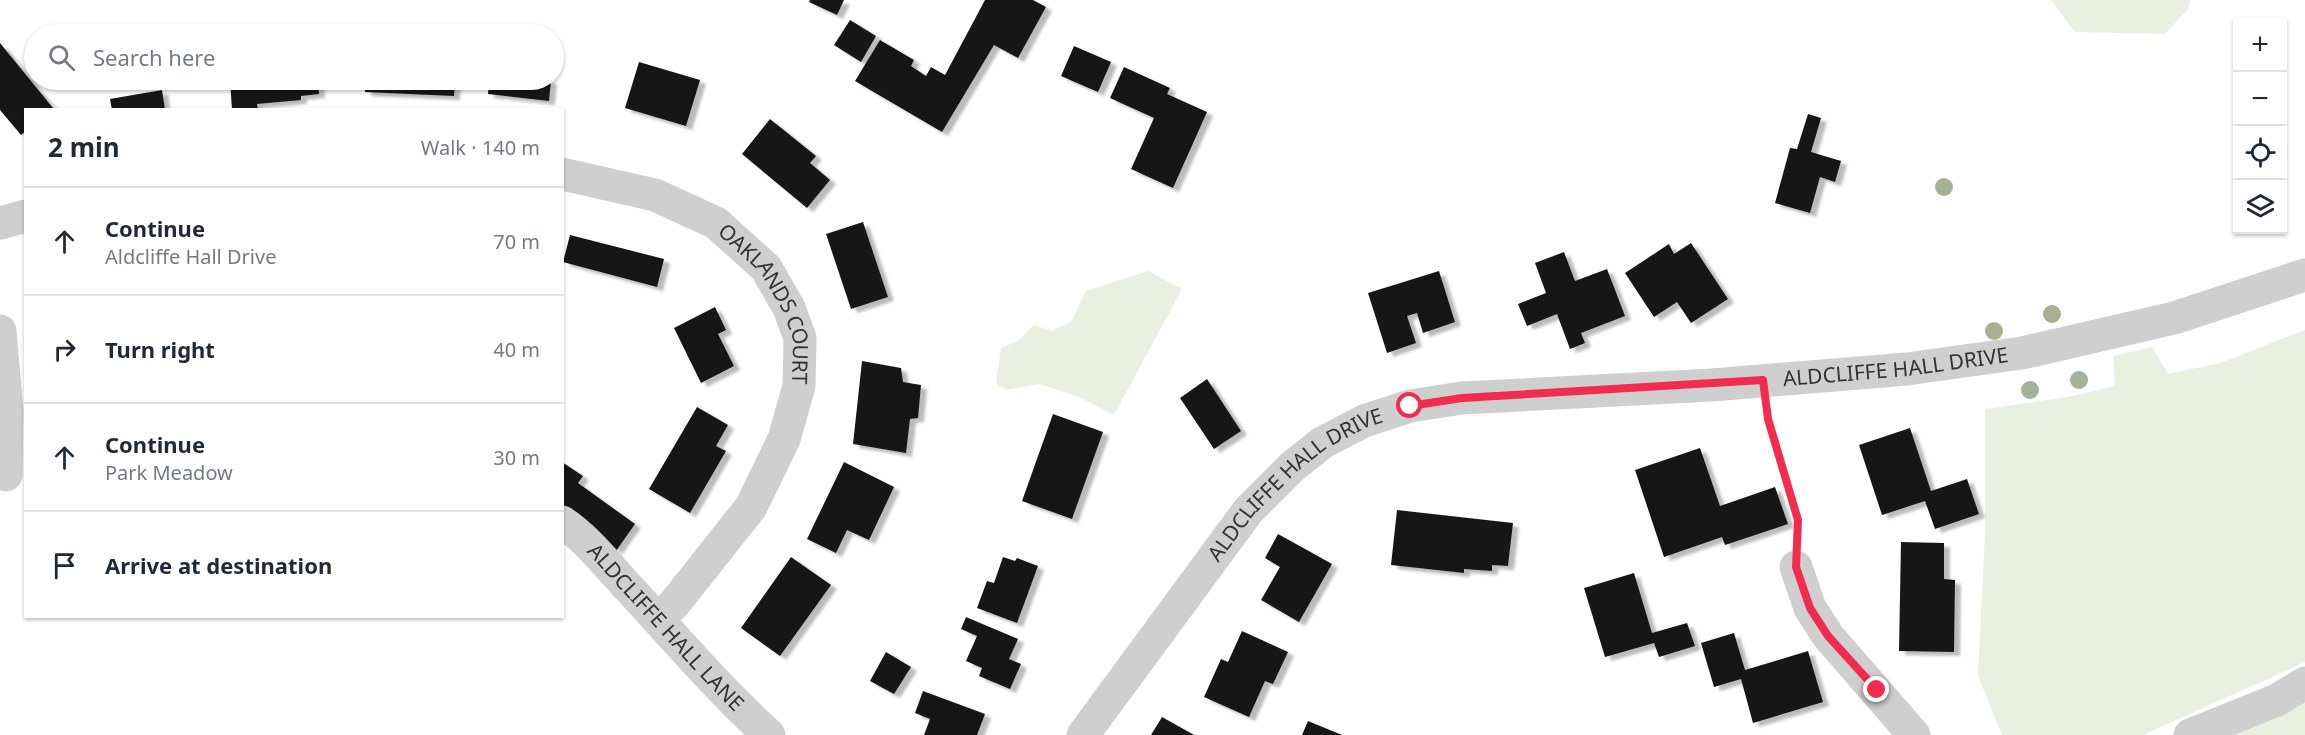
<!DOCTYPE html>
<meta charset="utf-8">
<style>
body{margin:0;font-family:"Noto Sans",sans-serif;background:#f2f2f3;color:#1f2937}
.controls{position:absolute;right:18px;top:18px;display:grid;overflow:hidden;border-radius:0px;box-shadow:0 2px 4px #0004}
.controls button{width:54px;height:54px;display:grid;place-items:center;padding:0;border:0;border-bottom:2px solid #e0e1e3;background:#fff;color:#1f2937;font:30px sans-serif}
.stop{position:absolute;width:18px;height:18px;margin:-14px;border:4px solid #f22c4e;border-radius:50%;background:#fff}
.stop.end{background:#f22c4e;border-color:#fff;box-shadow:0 2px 6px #0008}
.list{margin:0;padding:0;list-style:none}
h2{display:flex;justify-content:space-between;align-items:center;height:78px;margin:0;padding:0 24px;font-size:26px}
h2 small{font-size:20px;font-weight:400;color:#747a83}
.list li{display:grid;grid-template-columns:39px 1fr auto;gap:18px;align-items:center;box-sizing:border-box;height:108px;padding:0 24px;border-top:2px solid #e0e1e3}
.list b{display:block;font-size:22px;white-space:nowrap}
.list p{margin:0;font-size:20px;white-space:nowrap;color:#747a83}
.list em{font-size:20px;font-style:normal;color:#747a83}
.icon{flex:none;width:33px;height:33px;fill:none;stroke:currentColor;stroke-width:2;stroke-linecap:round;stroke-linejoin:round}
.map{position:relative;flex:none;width:2305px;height:735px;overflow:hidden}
.search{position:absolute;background:#fff;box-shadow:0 2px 4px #0004;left:24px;top:24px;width:540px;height:66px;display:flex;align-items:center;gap:15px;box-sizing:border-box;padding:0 21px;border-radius:33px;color:#747a83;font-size:22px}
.panel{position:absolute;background:#fff;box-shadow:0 2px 4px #0004;left:24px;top:108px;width:540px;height:510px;border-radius:0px}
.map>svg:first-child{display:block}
.green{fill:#eaf0e0}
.building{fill:#191919;filter:url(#shadow)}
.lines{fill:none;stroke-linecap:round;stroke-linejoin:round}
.path{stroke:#cfcfcf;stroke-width:4;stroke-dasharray:3 3;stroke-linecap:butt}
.minor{stroke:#cfcfcf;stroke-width:33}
.tertiary{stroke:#cfcfcf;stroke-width:33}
.tree{fill:#a5b293}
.route{stroke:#f22c4e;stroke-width:8}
.labels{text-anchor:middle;stroke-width:6;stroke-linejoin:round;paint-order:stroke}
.street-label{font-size:21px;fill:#323232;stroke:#fff}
</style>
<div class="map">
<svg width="2305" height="735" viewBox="0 0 2305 735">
<defs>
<filter id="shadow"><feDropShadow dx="6" dy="4" stdDeviation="1.5" flood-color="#0004"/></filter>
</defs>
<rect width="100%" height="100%" fill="#fff"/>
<path class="green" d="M2051 0H2190L2189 8 2165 34 2075 32Z
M1148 271 1182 289 1114 415 1079 397 1039 384 1006 390 996 383 1001 348 1018 341 1034 325 1052 331 1071 322 1086 291Z
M2305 330V662L2143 735H2002L1978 676 1985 532V409L2068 397 2115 386 2113 356 2152 347 2168 374 2220 363Z
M2305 700V735H2227Z"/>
<path class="building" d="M810 0H844L837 15 809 2Z
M985 0H1033L1046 7 1018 58 994 45 942 132 855 81 880 40 914 60 911 66 926 76 931 67 945 75Z
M850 20 876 36 861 62 834 45Z
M0 43 53 108 26 110V131L21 135 0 110Z
M1074 46 1111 62 1098 92 1061 76Z
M639 62 700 80 686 126 625 108Z
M1124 67 1170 88 1167 94 1207 112 1173 188 1131 169 1154 118 1110 98Z
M230 80H318L319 94 301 96V100L257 104 258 110H232Z
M366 80H455L454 96 365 92Z
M489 80H551L549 101 488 94Z
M162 90 165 110H112L110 99Z
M1808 114 1821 118 1811 152 1841 161 1835 182 1820 177 1810 213 1775 203 1790 148 1797 149Z
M770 119 816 156 810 163 830 180 807 208 742 154Z
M863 222 888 297 851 309 826 234Z
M570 235 664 259 657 287 563 262Z
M1691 243 1728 299 1691 323 1677 302 1654 317 1625 273 1669 244 1674 254Z
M1564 252 1575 281 1607 269 1625 316 1581 333 1585 343 1570 349 1557 314 1527 326 1518 304 1546 293 1535 263Z
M1439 271 1455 322 1423 333 1417 313 1407 316 1416 343 1387 353 1368 293Z
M715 307 726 330 718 334 734 366 701 383 674 328Z
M862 361 901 368 903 382 921 385 918 418 910 419 906 453 853 444Z
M1207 379 1241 431 1214 449 1180 398Z
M697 407 728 425 716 446 726 451 690 513 649 489Z
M1053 414 1103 432 1072 519 1022 501Z
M1910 428 1931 491 1967 479 1979 514 1935 529 1925 501 1882 515 1859 445Z
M1700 448 1720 506 1775 487 1788 524 1725 545 1722 537 1664 557 1635 470Z
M562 462 583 476 578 483 635 524 616 551 596 529 562 505Z
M844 462 894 487 869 540 847 530 836 553 807 539Z
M1397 510 1513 523 1508 566 1492 565V571L1464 569V573L1391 565Z
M1278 534 1332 564 1299 622 1261 600 1280 567 1265 558Z
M1901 542 1944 543V579L1955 580 1954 652 1899 651Z
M791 557 831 585 780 656 741 628Z
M1003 557 1015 561 1017 558 1038 566 1017 623 977 608 987 581 994 583Z
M1634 573 1652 633 1687 623 1695 646 1659 657 1654 643 1605 657 1584 588Z
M966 617 1018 639 1009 659 1021 664 1010 689 979 676 982 668 966 661 977 636 961 629Z
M1242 631 1288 652 1273 684 1265 681 1249 717 1204 697 1221 659 1228 662Z
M1734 633 1745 670 1808 651 1823 702 1753 723 1741 679 1714 687 1701 643Z
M886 652 911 667 894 694 870 681Z
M923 691 985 714 977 735H924L930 719 915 713Z
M1162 717 1194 735H1151Z
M1308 721 1342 735H1302Z"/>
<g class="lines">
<path class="path" d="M1768 414 1798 521V534"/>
<g class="minor">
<path id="s1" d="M562 174 655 195 716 223 766 268 789 308 800 338 799 386 784 439 751 507 674 604 658 619"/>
<path d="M0 223 26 216"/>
<path d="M0 331 7 412 6 475"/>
<path id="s2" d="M562 522C586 538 605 562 624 583 672 634 717 688 769 735"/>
<path d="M1796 567 1810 608 1828 636 1914 735"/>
<path id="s3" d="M1083 735 1248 511 1292 467 1322 443 1364 421 1410 406 1462 398 1712 385 1907 369 2022 353 2174 318 2305 275"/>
</g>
<path class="tertiary" d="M2190 735 2277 700 2305 683"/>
</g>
<g class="tree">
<circle cx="1944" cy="187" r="9"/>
<circle cx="2052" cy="314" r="9"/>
<circle cx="1994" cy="331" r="9"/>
<circle cx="2079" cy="380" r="9"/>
<circle cx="2030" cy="390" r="9"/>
</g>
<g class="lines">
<path class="route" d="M1410 406 1462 398 1763 380 1768 419 1798 520 1796 567 1810 608 1828 636 1877 690"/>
</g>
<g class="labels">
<g class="street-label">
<text dy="7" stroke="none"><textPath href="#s1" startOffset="262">OAKLANDS COURT</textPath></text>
<text dy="7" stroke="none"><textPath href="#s3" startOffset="962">ALDCLIFFE HALL DRIVE</textPath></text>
<text dy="7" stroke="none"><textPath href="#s3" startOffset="332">ALDCLIFFE HALL DRIVE</textPath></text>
<text dy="7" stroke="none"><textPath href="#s2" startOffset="148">ALDCLIFFE HALL LANE</textPath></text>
</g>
</g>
</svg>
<div class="controls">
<button>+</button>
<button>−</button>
<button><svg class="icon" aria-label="locate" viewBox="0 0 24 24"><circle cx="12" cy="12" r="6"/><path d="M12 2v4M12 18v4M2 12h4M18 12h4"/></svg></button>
<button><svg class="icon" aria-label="layers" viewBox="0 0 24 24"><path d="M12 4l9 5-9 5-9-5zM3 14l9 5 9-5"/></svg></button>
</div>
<div class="stop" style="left:1410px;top:406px"></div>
<div class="stop end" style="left:1877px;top:690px"></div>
<div class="search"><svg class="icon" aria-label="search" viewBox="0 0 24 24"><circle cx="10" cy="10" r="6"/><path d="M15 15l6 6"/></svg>Search here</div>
<section class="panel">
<h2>2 min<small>Walk · 140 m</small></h2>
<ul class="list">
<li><svg class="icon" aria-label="ahead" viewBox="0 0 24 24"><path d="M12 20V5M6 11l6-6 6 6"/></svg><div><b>Continue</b><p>Aldcliffe Hall Drive</p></div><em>70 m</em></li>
<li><svg class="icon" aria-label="right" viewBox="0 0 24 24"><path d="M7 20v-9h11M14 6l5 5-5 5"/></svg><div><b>Turn right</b></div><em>40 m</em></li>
<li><svg class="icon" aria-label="ahead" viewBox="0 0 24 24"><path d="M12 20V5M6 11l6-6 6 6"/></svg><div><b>Continue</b><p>Park Meadow</p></div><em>30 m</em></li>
<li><svg class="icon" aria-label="arrive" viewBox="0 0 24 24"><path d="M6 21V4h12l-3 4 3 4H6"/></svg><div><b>Arrive at destination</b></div></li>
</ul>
</section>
</div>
